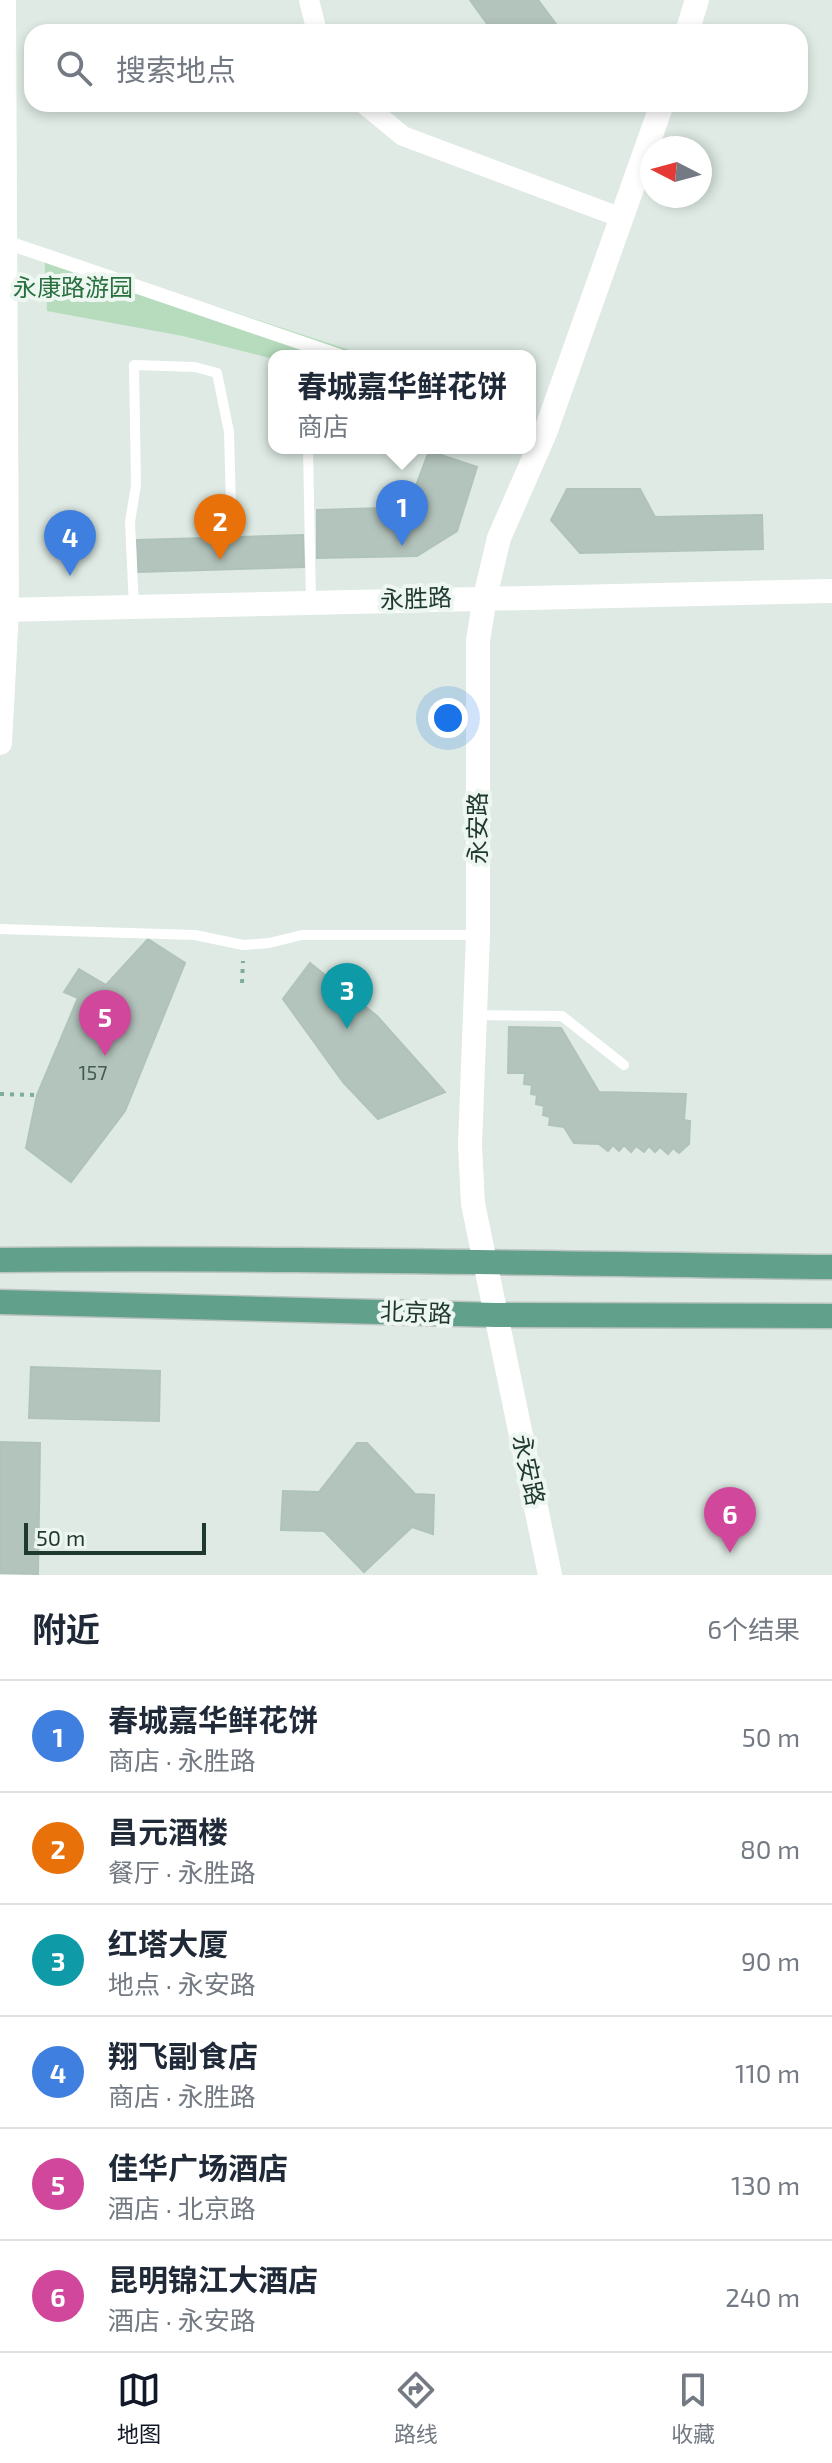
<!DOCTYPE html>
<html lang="zh">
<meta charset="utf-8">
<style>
body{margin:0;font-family:"Exo 2","Noto Sans SC",sans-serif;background:#f6f6f7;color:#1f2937}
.compass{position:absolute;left:640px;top:136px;width:72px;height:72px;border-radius:50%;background:#fff;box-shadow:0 4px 12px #0003;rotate:276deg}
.scale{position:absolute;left:24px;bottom:20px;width:182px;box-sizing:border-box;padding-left:8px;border:4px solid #1f3930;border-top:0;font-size:22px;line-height:28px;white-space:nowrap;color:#1f3930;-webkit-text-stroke:6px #eef6f1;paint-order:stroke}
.you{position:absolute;left:448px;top:718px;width:28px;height:28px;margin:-20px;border:6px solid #fff;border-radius:50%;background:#1a73e8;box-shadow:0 0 0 12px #1a73e833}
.badge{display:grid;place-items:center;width:52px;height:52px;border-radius:50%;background:#111827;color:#fff;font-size:26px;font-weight:700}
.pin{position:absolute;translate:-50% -66px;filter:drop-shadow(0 2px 4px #0008)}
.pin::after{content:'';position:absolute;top:42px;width:28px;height:24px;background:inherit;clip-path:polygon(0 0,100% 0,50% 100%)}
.popup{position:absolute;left:268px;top:350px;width:268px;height:104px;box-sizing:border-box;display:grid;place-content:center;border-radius:16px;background:#fff;filter:drop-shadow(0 2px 6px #0005);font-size:26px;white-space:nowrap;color:#747a83}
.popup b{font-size:30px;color:#1f2937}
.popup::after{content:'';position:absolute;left:50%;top:100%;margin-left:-16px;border:16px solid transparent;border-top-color:#fff}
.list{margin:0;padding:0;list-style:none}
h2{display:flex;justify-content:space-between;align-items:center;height:104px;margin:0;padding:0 32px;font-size:34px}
h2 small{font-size:26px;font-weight:400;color:#747a83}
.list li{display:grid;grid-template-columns:52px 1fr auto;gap:24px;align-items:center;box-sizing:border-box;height:112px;padding:0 32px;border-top:2px solid #e0e1e3}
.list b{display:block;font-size:30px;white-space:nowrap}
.list p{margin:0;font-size:26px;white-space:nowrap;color:#747a83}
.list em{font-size:26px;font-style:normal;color:#747a83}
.icon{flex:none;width:44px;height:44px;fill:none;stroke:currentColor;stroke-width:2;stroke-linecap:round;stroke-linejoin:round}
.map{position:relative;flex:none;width:832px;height:1575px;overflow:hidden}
.search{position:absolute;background:#fff;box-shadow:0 4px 12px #0003;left:24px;right:24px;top:24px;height:88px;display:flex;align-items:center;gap:20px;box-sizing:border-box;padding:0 28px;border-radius:24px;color:#747a83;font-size:30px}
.sheet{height:776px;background:#fff}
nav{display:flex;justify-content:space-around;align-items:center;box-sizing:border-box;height:112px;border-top:2px solid #e0e1e3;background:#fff;font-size:22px;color:#747a83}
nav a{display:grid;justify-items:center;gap:4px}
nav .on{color:#111827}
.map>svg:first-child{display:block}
.green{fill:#b6dcbd}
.building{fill:#b3c4bc;stroke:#b0c3ba;stroke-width:2}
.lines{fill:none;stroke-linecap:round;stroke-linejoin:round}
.primary-casing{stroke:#bcc4c1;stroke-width:27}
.path{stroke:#7dae9b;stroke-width:4;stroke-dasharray:4 6;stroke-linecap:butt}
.service{stroke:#fff;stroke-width:10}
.pedestrian{stroke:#fff;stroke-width:14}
.minor{stroke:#fff;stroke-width:20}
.tertiary{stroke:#fff;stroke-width:24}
.primary{stroke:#61a08b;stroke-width:24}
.labels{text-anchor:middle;stroke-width:8;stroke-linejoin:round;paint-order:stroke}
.number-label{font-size:20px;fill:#445c53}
.park-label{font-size:24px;fill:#29703f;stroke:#eef6f1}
.street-label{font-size:24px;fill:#1f3930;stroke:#eef6f1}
</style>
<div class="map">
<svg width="832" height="1575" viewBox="0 0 832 1575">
<rect width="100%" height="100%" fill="#deeae3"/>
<path class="green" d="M44 249 71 259 368 356H274V359L183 336 47 311Z"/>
<path class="building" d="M470 0H538L562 32H493Z
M429 451 477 467 457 531 417 556 317 558V510L385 508 414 491Z
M567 489H640L655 517 762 515 763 549 580 553 551 520Z
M303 535 304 567 138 572 137 540Z
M148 939 185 963 125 1111 71 1182 26 1148 37 1095 78 998 64 992 79 969 106 985Z
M310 963 377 1016 445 1092 378 1119 343 1082 283 999Z
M509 1027 561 1028 599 1092 686 1094 684 1120 690 1121 689 1144 679 1153 673 1148 668 1154 660 1147 655 1152 649 1146 644 1152 636 1146 631 1152 624 1145 619 1151 613 1145 608 1151 599 1144 574 1143 564 1127 549 1125 550 1117 543 1115 544 1106 536 1104 537 1095 531 1094 532 1085 524 1084 525 1073H508Z
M31 1367 160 1371 159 1421 29 1418Z
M0 1442 40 1443 38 1574 0 1573Z
M357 1443H367L415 1494 434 1495 433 1534 412 1527 364 1572 324 1531 281 1530 283 1491 319 1492Z"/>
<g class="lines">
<defs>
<path id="primary" d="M0 1260C277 1257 555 1264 832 1267
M0 1302 496 1315 832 1316"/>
</defs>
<use href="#primary" class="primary-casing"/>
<path class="path" d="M242 983 243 961
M0 1094 37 1095"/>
<path class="service" d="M308 448 311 602
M134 607 130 522 136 485 134 365 195 367 217 373 229 432 231 508
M0 929 195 935 243 945 269 943 302 935H478
M475 1015 562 1016 624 1065"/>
<path class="pedestrian" d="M6 242 340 356"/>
<path class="minor" d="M309 0 317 32
M364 104 403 136 622 218"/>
<path class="tertiary" d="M687 32 697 0
M0 610 832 591
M0 743 7 611 4 0
M550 1575 473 1204 470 1145 478 935V641L485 597 499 538 545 433 662 104"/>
<use href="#primary" class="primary"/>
</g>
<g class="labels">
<g class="number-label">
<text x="93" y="1080">157</text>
</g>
<g class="park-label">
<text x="73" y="296">永康路游园</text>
</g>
<g class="street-label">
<text transform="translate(416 599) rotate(-2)" y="8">永胜路</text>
<text transform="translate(478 828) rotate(-90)" y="8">永安路</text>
<text transform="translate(416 1313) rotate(2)" y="8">北京路</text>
<text transform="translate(528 1470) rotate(78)" y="8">永安路</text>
</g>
</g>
</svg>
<svg class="compass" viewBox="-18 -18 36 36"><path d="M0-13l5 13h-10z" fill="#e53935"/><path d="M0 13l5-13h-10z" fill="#747a83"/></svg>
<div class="scale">50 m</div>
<div class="you"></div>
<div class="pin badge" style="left:402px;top:546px;background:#3f7fe0">1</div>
<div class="popup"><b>春城嘉华鲜花饼</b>商店</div>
<div class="pin badge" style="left:220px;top:560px;background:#e8710a">2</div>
<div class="pin badge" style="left:347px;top:1029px;background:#0f9aa8">3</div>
<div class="pin badge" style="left:70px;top:576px;background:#3f7fe0">4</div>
<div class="pin badge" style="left:105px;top:1056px;background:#d1479c">5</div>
<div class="pin badge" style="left:730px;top:1553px;background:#d1479c">6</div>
<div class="search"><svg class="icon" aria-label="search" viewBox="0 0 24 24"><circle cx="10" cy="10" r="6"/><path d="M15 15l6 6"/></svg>搜索地点</div>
</div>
<section class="sheet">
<h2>附近<small>6个结果</small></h2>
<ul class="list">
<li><span class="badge" style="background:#3f7fe0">1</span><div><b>春城嘉华鲜花饼</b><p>商店 · 永胜路</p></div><em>50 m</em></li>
<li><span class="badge" style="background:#e8710a">2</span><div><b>昌元酒楼</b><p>餐厅 · 永胜路</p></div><em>80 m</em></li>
<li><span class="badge" style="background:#0f9aa8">3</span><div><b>红塔大厦</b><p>地点 · 永安路</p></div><em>90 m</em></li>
<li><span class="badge" style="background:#3f7fe0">4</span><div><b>翔飞副食店</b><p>商店 · 永胜路</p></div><em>110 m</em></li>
<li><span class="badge" style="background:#d1479c">5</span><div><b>佳华广场酒店</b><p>酒店 · 北京路</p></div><em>130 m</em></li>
<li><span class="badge" style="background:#d1479c">6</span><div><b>昆明锦江大酒店</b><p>酒店 · 永安路</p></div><em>240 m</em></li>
</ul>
</section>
<nav>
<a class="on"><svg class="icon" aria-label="map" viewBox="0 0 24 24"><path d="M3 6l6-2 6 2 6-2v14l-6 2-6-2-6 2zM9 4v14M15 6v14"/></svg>地图</a>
<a><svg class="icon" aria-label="directions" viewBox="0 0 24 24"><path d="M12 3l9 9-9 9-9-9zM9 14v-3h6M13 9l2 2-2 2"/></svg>路线</a>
<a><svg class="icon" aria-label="saved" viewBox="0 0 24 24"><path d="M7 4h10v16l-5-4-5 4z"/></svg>收藏</a>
</nav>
